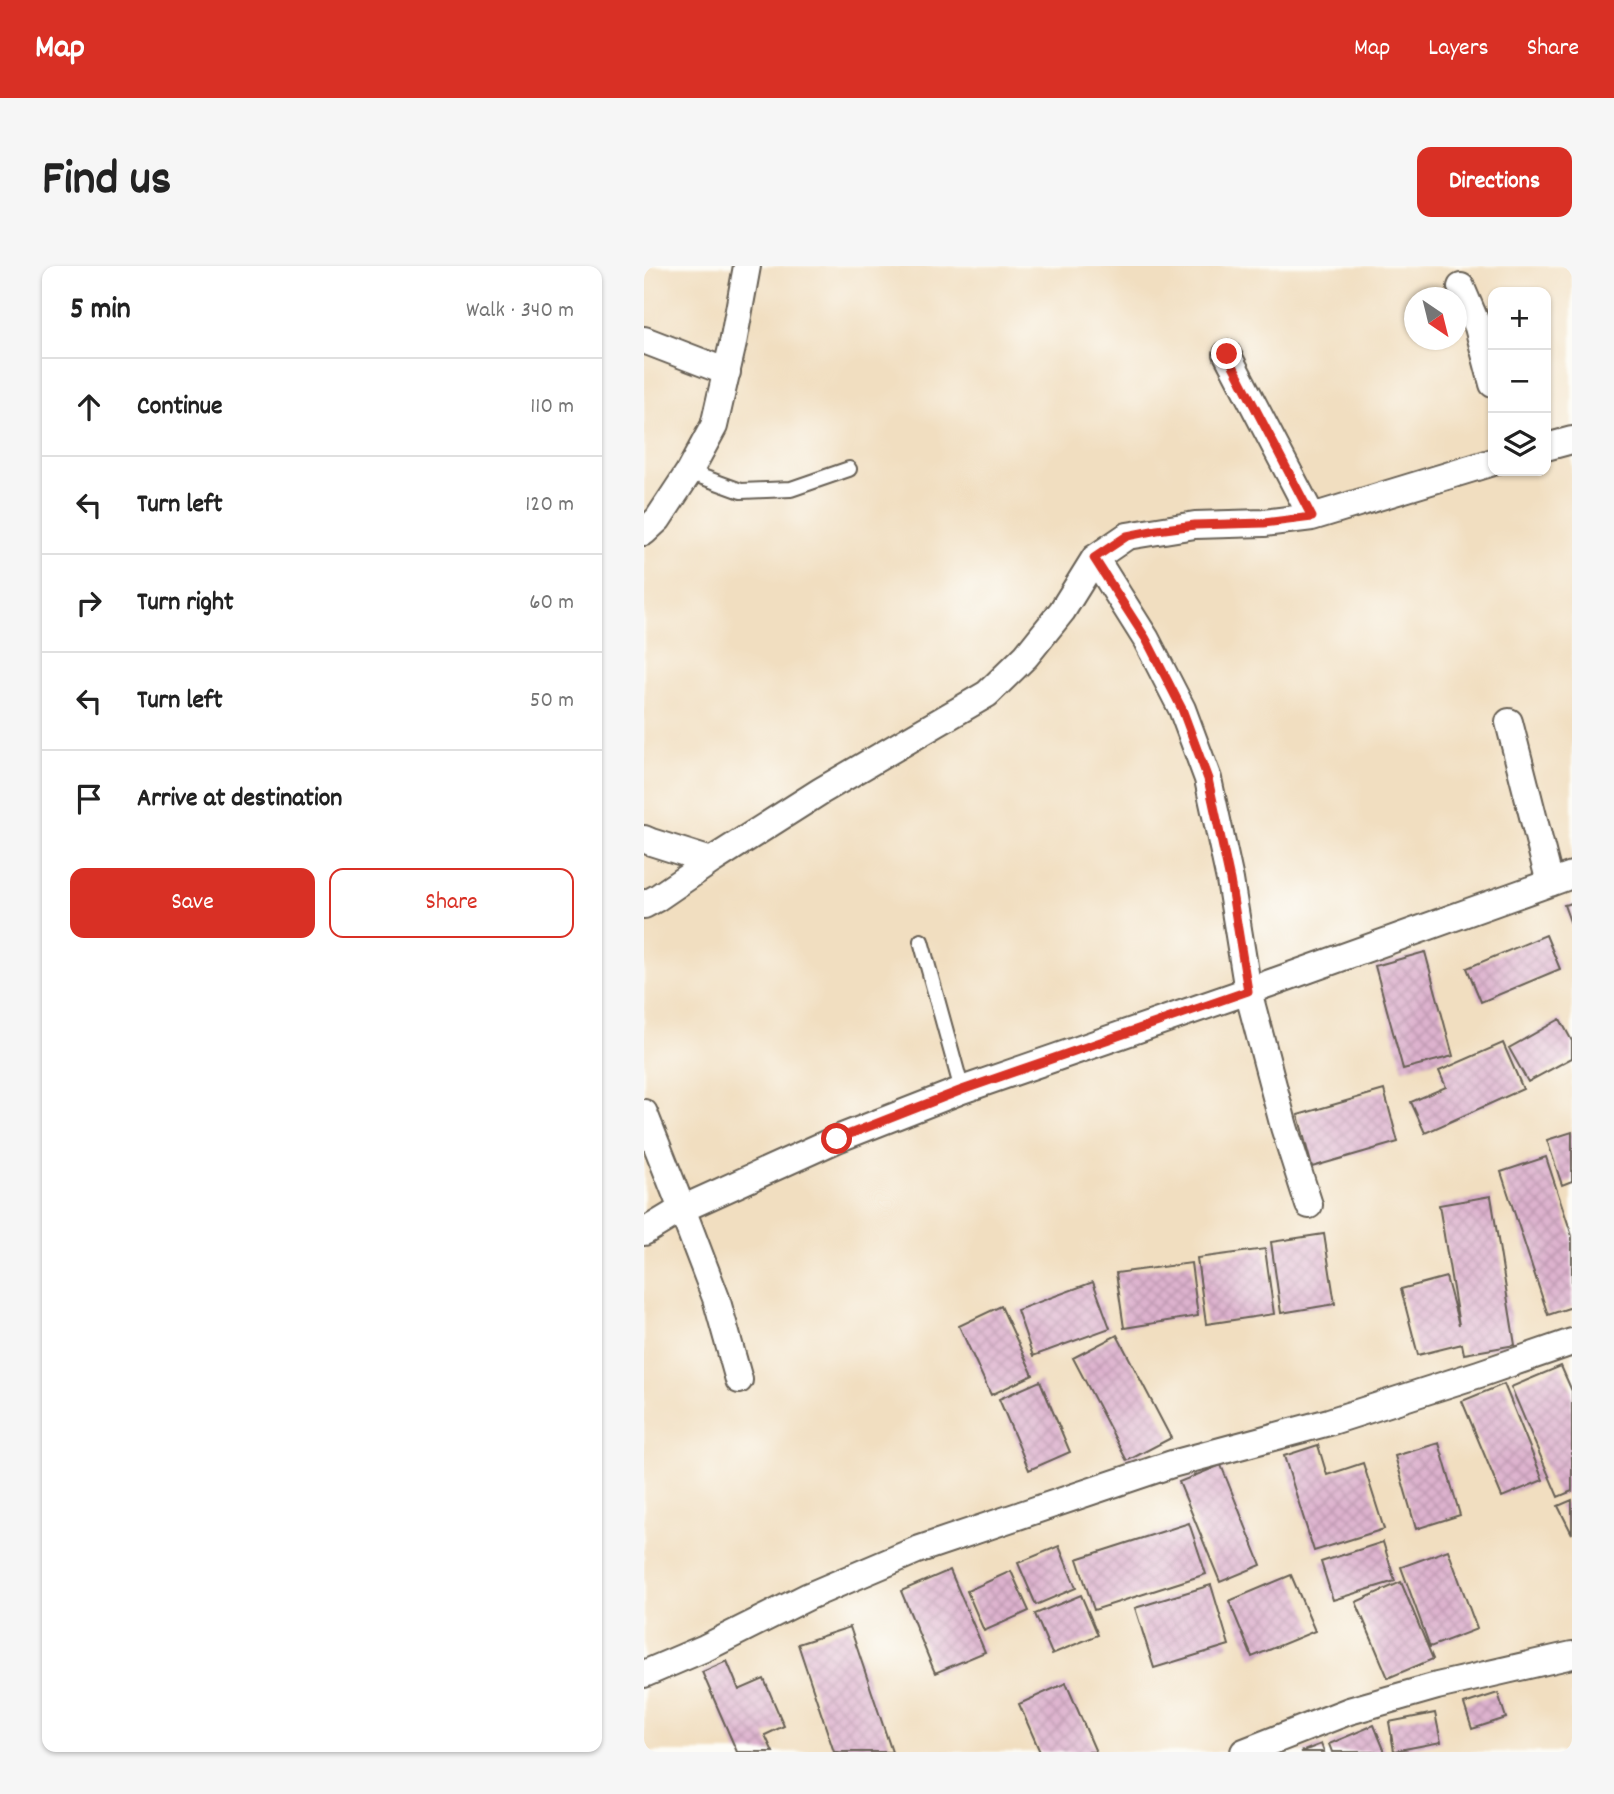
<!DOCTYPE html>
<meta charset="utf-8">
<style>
body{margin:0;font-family:Dekko,sans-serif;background:#f6f6f6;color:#222}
.controls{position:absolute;right:21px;top:21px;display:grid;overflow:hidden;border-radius:14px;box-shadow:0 2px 5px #0004}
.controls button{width:63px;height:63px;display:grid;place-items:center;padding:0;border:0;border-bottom:2px solid #e0e0e0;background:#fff;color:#222;font:35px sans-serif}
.compass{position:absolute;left:760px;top:21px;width:63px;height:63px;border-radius:50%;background:#fff;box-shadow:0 2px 5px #0004;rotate:145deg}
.stop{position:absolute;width:21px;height:21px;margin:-16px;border:5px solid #d93025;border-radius:50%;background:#fff}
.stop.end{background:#d93025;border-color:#fff;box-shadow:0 2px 7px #0008}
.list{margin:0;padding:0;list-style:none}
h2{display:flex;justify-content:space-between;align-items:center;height:91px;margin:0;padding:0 28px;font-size:30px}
h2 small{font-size:23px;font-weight:400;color:#767676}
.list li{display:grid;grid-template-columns:46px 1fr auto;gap:21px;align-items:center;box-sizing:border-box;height:98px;padding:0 28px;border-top:2px solid #e0e0e0}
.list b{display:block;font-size:26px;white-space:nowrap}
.list em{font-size:23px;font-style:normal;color:#767676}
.actions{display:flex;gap:14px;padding:21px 28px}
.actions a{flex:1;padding:16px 0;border:2px solid #d93025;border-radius:14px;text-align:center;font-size:24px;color:#d93025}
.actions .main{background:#d93025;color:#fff}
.icon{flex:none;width:38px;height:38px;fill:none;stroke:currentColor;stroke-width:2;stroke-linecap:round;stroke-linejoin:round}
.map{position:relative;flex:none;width:928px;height:1486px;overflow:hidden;border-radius:14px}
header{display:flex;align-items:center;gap:42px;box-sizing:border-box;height:98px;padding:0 35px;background:#d93025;color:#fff}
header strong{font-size:33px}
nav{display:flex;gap:38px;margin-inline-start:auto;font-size:24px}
.intro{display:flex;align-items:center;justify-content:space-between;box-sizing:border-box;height:168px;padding:0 42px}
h1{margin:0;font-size:49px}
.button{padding:18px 32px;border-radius:14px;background:#d93025;color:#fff;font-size:24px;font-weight:700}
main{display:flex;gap:42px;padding:0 42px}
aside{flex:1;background:#fff;border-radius:14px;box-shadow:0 2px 5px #0004}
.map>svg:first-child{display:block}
.building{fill:url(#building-cross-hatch)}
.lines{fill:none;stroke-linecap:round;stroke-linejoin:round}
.lane-casing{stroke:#676055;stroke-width:18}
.street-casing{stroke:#676055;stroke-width:30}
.lane{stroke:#fff;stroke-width:14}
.street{stroke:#fff;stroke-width:26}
.route{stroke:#d93025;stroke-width:9}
</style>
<header>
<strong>Map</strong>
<nav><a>Map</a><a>Layers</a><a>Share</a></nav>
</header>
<div class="intro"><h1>Find us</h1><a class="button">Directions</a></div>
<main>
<aside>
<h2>5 min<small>Walk · 340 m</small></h2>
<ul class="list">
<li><svg class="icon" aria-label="ahead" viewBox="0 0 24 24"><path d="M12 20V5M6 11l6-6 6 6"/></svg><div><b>Continue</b></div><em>110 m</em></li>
<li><svg class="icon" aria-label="left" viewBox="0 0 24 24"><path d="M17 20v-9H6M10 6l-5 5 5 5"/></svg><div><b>Turn left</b></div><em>120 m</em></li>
<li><svg class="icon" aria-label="right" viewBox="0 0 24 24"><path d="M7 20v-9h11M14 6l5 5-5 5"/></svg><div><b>Turn right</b></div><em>60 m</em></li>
<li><svg class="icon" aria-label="left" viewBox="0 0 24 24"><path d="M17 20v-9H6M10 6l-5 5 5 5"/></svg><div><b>Turn left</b></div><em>50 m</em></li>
<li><svg class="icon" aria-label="arrive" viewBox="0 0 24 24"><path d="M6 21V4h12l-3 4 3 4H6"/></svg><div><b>Arrive at destination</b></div></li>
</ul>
<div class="actions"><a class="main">Save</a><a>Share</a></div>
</aside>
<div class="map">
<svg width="928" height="1486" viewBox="0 0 928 1486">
<defs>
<pattern id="building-cross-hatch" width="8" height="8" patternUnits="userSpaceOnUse" patternTransform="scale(1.75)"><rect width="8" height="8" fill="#ddb2ce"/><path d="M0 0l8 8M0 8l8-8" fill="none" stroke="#bd98b0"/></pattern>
</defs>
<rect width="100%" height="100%" fill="#fdfcf7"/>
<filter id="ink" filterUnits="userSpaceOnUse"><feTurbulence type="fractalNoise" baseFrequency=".0143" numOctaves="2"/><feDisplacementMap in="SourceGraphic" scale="14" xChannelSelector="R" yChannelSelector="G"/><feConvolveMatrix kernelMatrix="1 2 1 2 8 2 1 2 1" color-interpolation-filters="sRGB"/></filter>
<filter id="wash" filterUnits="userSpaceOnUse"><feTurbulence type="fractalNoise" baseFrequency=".00686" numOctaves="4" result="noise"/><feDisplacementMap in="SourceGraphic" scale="28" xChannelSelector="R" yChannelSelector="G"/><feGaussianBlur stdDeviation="1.57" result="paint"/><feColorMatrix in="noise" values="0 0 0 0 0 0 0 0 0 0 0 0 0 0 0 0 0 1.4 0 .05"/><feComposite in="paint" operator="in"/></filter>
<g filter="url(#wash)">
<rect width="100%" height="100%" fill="#f1dec0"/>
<g id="blocks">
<path class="building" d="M928 637V661L920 639Z
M902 669 916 703 837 736 823 702Z
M781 686 809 790 759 803 731 700Z
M916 753 928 775V792L884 816 865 782Z
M859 777 879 823 781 867 767 836 802 821 795 805Z
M740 824 754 876 668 901 654 849Z
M928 866V915L918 919 903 874Z
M902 891 928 970V1041L904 1049 857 906Z
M847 930 871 1079 820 1088 818 1078 774 1089 757 1023 802 1011 815 1059 795 939Z
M680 968 691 1038 637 1047 627 976Z
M621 983 630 1048 562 1058 553 992Z
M547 997 554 1050 480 1062 472 1007Z
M449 1016 466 1062 389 1090 373 1044Z
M357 1040 389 1109 347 1129 315 1060Z
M473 1069 527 1172 483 1195 429 1092Z
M917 1100 928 1125V1225L914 1231 867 1121Z
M396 1115 426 1186 385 1204 355 1133Z
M860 1118 899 1214 858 1231 818 1135Z
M795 1177 816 1249 772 1263 751 1190Z
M674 1179 683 1209 719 1197 740 1263 670 1285 640 1190Z
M577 1199 617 1299 576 1316 535 1216Z
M928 1234V1268L914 1240Z
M545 1257 562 1308 450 1344 433 1293Z
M739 1276 751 1315 689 1334 677 1296Z
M415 1280 432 1322 392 1339 374 1297Z
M804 1284 833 1363 786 1381 757 1301Z
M306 1304 341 1386 291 1407 257 1325Z
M367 1305 385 1345 340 1365 323 1325Z
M647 1309 671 1365 608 1391 585 1335Z
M757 1316 789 1393 744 1412 712 1336Z
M567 1319 585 1379 510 1402 491 1342Z
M437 1329 454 1369 408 1388 391 1348Z
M206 1361 248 1486H190L154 1378Z
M83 1395 95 1424 120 1413 140 1460 121 1469 129 1486H93L58 1406Z
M422 1417 452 1486H396L375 1438Z
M854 1427 862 1452 828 1463 820 1438Z
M791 1447 797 1476 750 1485 745 1456Z
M730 1459 741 1486H688L685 1478Z
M677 1478 680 1486H657Z"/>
</g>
</g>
<g filter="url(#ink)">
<use href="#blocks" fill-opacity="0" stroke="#676055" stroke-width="2"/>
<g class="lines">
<defs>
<path id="lane" d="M45 206 97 225 147 223 205 203
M277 675 318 824"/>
<path id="street" d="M817 21 834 61 849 118
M0 74 83 106
M583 88 668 251
M902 181 928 174
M0 266 14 253 45 206 70 160 89 77 103 0
M451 292 502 373 538 443 564 513 586 614 604 725 640 861 665 939
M865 456 906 617
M0 573 7 576 67 595
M0 639 13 632 67 595 177 525 343 428 382 390 418 345 451 292 483 270 551 259 620 257 668 251 849 196
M0 847 38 943 72 1032 95 1114
M0 966 38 943 193 873 318 824 604 725 928 609
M0 1408 61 1382 165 1330 273 1284 528 1198 685 1156 835 1108 928 1076
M600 1486 705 1445 793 1420 928 1389"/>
</defs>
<use href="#lane" class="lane-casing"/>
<use href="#street" class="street-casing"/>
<use href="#lane" class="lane"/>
<use href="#street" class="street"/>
</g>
</g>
<g class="lines" filter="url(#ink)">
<path class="route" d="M193 873 318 824 604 725 586 614 564 513 538 443 502 373 450 292 483 270 513 264 551 259 620 257 668 251 583 88"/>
</g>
</svg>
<div class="controls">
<button>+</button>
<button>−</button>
<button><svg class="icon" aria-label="layers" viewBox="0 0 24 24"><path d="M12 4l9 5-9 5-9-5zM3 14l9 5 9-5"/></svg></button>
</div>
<svg class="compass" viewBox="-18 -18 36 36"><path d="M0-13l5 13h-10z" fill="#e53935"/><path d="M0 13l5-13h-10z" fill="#767676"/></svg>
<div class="stop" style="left:193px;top:873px"></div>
<div class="stop end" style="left:583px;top:88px"></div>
</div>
</main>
